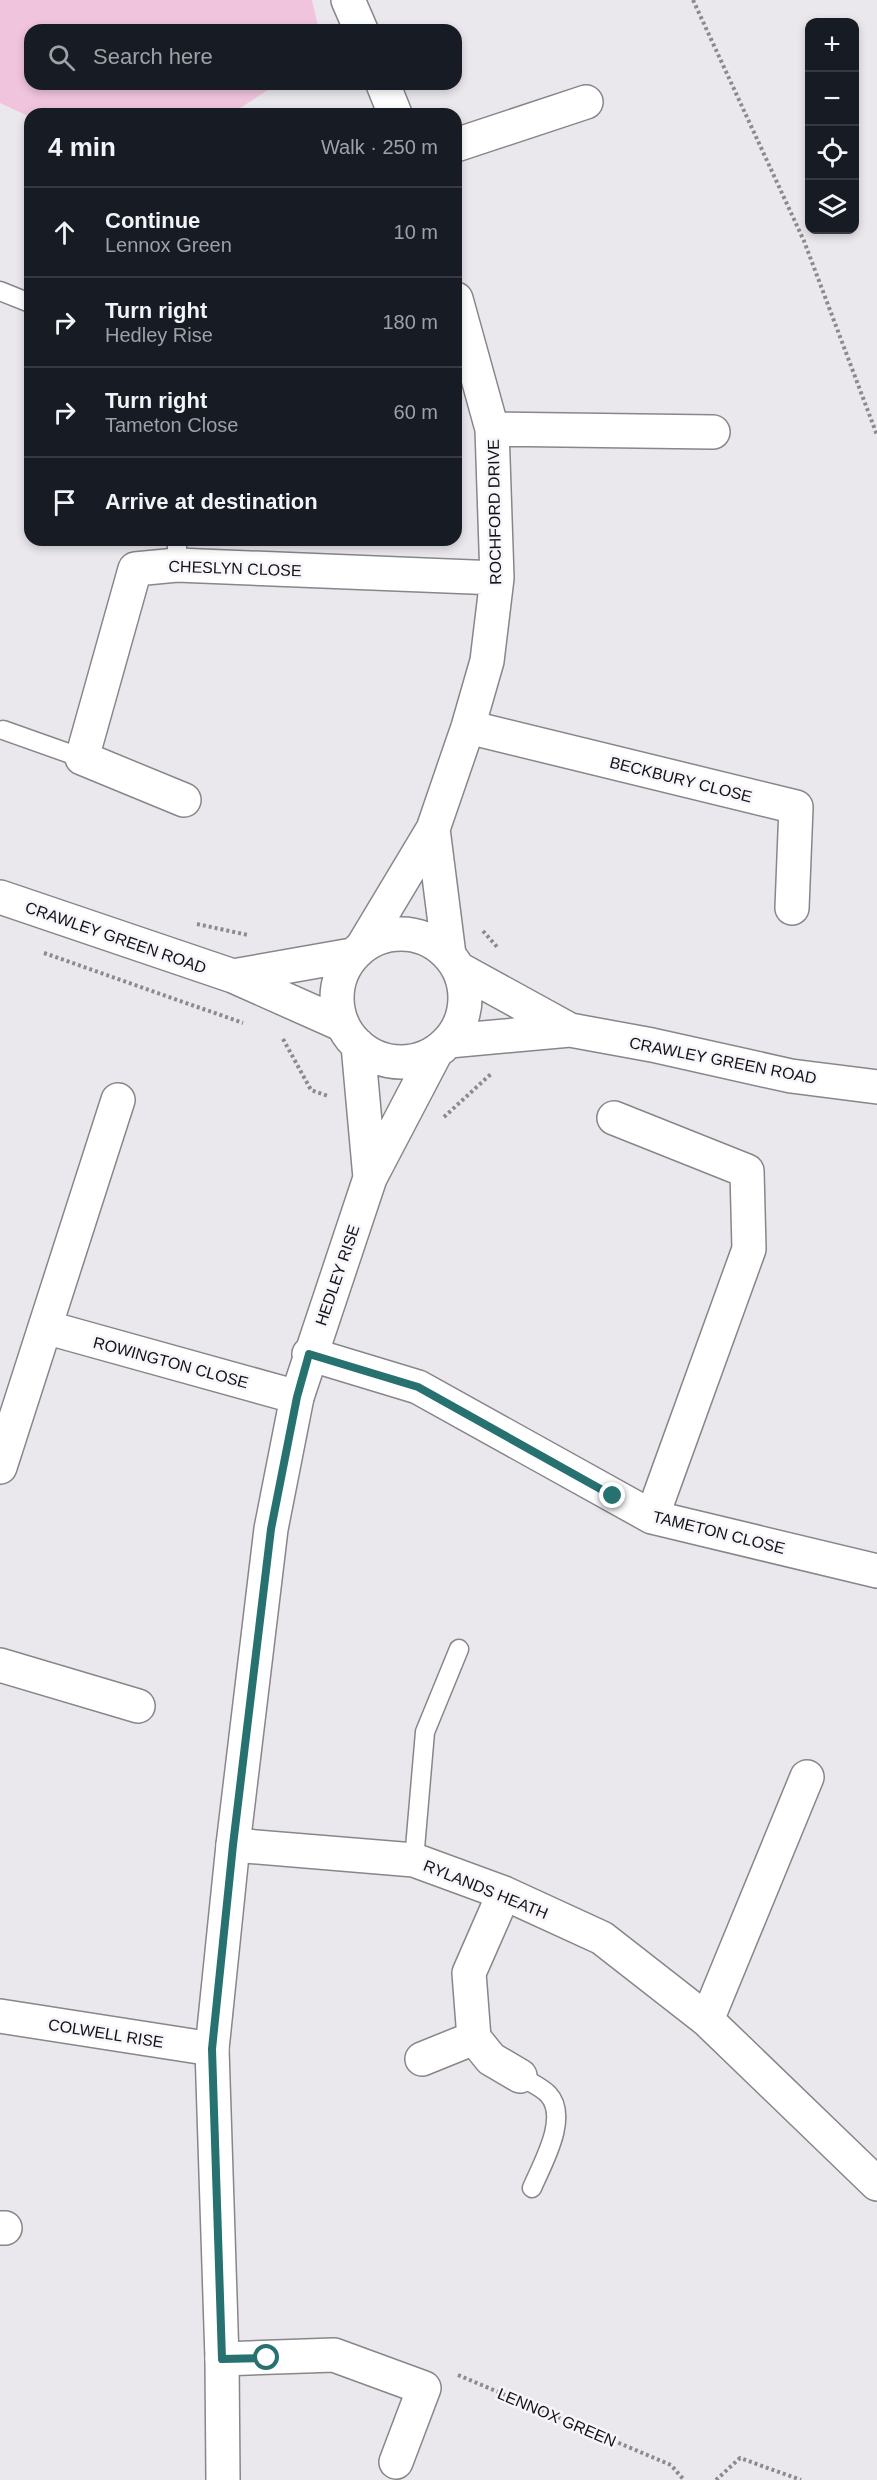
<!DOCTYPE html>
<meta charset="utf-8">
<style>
body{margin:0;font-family:Helvetica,sans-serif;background:#242831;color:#f1f3f6}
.controls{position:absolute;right:18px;top:18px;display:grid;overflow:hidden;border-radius:12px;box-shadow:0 3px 9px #0003}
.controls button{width:54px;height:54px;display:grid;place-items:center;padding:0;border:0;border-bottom:2px solid #363941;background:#171b24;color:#f1f3f6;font:30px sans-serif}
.stop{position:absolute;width:18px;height:18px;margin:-14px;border:4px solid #277270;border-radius:50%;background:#fff}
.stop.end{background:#277270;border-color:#fff;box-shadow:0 2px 6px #0008}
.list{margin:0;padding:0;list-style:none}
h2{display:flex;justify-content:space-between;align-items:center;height:78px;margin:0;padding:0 24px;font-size:26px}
h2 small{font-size:20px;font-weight:400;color:#9ea1a6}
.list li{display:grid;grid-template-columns:39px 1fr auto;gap:18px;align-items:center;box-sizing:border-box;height:90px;padding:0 24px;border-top:2px solid #363941}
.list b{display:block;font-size:22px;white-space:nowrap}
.list p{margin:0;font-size:20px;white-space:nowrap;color:#9ea1a6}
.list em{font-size:20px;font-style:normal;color:#9ea1a6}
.icon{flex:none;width:33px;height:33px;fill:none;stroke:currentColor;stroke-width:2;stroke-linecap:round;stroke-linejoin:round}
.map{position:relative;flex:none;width:877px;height:2480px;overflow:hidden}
.search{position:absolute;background:#171b24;box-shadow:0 3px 9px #0003;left:24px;top:24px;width:438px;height:66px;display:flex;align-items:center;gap:15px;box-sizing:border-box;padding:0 21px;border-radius:18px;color:#9ea1a6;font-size:22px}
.panel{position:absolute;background:#171b24;box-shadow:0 3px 9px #0003;left:24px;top:108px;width:438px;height:438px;border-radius:18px}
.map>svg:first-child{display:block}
.green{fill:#f1c4de}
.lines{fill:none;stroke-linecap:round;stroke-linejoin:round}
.service-casing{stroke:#87868a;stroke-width:21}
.minor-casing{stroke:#87868a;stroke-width:36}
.tertiary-casing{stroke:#87868a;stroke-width:36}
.path{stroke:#8b8a8d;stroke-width:4;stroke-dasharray:3 3;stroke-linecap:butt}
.service{stroke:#fff;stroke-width:18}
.minor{stroke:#fff;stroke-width:33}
.tertiary{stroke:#fff;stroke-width:33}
.route{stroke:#277270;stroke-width:8}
.labels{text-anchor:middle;stroke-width:5;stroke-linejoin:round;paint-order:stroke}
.street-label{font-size:16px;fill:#131314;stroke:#f7f5fb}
</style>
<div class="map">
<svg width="877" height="2480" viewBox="0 0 877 2480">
<rect width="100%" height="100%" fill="#eae8ed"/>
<path class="green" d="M0 0H312L319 30H30V84H277L231 114H30V117L0 103Z"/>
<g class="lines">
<defs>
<path id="service" d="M0 291 30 303
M177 565V540
M3 730 82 758
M414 1860 425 1732 459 1649
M520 2076C529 2082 540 2086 548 2094 570 2117 542 2164 532 2188"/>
<path id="minor" d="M348 0 361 30
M383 84 395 114
M456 145 586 102
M492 429 713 432
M468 727 796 807 792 908
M184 800 82 758 135 569 177 565 497 578
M433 829 449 955
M364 944 433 829 468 727 487 661 497 578 492 429 456 299
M614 1118 747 1171 749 1249 652 1517
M45 1327 297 1397
M309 1354 418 1387 652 1517 877 1571
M0 1467 118 1100
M0 1665 138 1706
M233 1845 414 1860 504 1893 602 1938 707 2020 877 2184
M0 2016 212 2049
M707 2020 807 1777
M474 2038 491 2059 520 2076
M422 2059 474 2038 469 1973 504 1893
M0 2228H5
M222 2359 334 2355 424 2388 396 2462"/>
<path id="tertiary" d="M0 897 233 976 343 1025
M337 998a64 64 0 1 1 128 0a64 64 0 1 1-128 0Z
M459 969 570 1030
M233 976 352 955
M449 1041 570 1030 652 1045 791 1076 877 1087
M358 1045 370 1178
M223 2480 222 2359 212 2049 233 1845 271 1529 297 1397 370 1178 436 1052"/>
</defs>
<use href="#service" class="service-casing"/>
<use href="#minor" class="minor-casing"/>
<use href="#tertiary" class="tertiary-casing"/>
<path class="path" d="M693 0 804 241 877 435
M197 924 248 935
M483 931 498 948
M44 953 243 1023
M283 1039 311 1090 328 1096
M444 1117 492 1073
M458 2375 671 2465 684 2480
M716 2480 740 2458 801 2480"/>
<use href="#service" class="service"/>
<use href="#minor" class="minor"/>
<use href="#tertiary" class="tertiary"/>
</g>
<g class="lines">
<path class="route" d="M267 2358 222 2359 212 2049 233 1845 271 1529 297 1397 309 1354 418 1387 613 1496"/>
</g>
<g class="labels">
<g class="street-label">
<text transform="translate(494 512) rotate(-91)" y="6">ROCHFORD DRIVE</text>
<text transform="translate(235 568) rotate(2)" y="6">CHESLYN CLOSE</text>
<text transform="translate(681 779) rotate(14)" y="6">BECKBURY CLOSE</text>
<text transform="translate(116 937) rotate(19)" y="6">CRAWLEY GREEN ROAD</text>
<text transform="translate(723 1060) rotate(11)" y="6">CRAWLEY GREEN ROAD</text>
<text transform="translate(337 1275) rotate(-71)" y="6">HEDLEY RISE</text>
<text transform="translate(171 1362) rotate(15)" y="6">ROWINGTON CLOSE</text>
<text transform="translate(719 1532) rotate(14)" y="6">TAMETON CLOSE</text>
<text transform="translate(486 1889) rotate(22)" y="6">RYLANDS HEATH</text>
<text transform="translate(106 2033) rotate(9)" y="6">COLWELL RISE</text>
<text transform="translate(557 2417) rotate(23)" y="6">LENNOX GREEN</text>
</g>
</g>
</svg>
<div class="controls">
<button>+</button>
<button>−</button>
<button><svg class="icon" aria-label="locate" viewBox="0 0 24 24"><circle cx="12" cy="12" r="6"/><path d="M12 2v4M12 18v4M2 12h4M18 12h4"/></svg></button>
<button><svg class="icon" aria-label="layers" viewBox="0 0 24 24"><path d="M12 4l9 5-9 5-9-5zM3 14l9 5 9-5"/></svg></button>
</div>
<div class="stop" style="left:267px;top:2358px"></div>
<div class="stop end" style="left:613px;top:1496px"></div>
<div class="search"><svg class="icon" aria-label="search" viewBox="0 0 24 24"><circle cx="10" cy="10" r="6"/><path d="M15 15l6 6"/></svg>Search here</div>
<section class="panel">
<h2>4 min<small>Walk · 250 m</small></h2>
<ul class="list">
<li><svg class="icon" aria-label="ahead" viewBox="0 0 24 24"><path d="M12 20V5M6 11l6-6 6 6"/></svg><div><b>Continue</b><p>Lennox Green</p></div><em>10 m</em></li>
<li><svg class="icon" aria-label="right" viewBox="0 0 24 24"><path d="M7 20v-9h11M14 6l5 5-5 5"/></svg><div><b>Turn right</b><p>Hedley Rise</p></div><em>180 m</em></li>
<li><svg class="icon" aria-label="right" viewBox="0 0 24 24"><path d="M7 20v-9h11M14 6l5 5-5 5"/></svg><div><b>Turn right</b><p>Tameton Close</p></div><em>60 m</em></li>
<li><svg class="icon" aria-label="arrive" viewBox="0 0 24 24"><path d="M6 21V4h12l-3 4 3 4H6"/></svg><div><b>Arrive at destination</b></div></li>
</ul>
</section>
</div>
